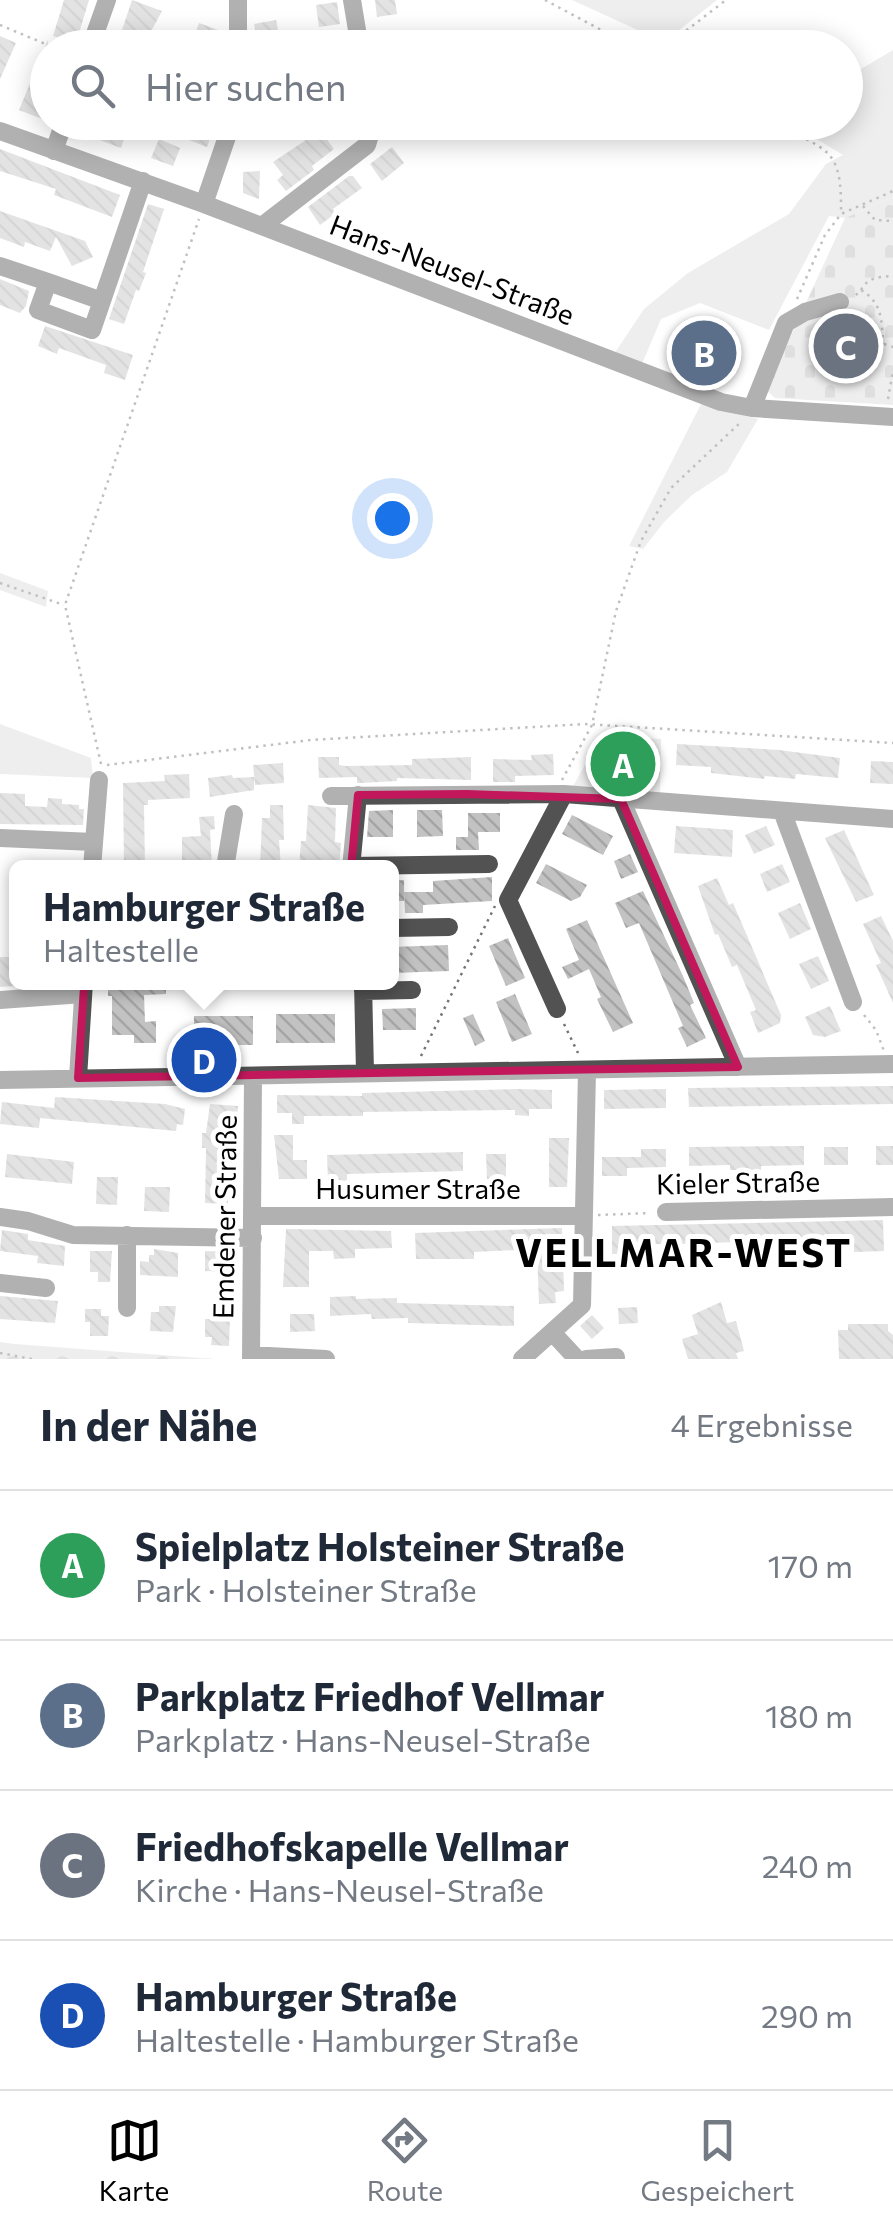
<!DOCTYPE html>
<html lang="de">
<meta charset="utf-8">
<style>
body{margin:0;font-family:Commissioner,sans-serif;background:#f6f6f7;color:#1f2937}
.you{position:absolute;left:392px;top:518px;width:35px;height:35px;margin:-25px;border:8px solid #fff;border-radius:50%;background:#1a73e8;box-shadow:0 0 0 15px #1a73e833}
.badge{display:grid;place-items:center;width:65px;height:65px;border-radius:50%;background:#000;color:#fff;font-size:32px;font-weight:700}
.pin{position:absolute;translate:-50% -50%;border:5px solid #fff;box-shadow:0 2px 10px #0006}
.popup{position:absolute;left:9px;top:860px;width:390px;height:130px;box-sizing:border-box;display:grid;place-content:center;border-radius:15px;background:#fff;filter:drop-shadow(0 2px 8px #0005);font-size:32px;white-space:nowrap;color:#747a83}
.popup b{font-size:38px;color:#1f2937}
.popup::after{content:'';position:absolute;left:50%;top:100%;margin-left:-20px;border:20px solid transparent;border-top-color:#fff}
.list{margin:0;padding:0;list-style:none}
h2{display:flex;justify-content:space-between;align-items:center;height:130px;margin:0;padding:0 40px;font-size:42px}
h2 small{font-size:32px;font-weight:400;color:#747a83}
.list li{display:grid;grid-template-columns:65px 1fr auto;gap:30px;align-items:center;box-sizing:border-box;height:150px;padding:0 40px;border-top:2px solid #e0e1e3}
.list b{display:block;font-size:38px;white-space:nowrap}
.list p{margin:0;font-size:32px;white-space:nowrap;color:#747a83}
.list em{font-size:32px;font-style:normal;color:#747a83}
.icon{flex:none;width:55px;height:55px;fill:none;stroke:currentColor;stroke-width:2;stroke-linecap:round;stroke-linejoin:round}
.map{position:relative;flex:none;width:893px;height:1359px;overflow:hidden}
.search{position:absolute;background:#fff;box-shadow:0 5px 25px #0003;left:30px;right:30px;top:30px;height:110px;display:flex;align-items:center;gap:25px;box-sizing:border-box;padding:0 35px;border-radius:55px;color:#747a83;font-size:38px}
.sheet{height:730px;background:#fff}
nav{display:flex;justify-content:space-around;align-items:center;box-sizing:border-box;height:140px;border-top:2px solid #e0e1e3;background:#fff;font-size:28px;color:#747a83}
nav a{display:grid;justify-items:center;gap:5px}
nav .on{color:#000}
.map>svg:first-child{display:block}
.grass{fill:#d9d9d9}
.cemetery{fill:url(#cemetery-stones)}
.park{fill:url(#park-crowns)}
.building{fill:url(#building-back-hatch)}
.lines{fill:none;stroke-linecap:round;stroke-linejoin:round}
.path{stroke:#747474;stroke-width:2.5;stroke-dasharray:2.5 5;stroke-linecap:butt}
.minor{stroke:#525252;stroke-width:18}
.marked{fill:none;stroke:#c2185b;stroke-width:8;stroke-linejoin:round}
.labels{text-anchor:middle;stroke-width:10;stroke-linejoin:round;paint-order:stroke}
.street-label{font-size:28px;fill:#000;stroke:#fff}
.district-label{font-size:38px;font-weight:bold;letter-spacing:2.5px;fill:#000;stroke:#fff}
</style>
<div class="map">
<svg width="893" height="1359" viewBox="0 0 893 1359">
<defs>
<pattern id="cemetery-stones" width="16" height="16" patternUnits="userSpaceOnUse" patternTransform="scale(2.5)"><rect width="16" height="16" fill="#d9d9d9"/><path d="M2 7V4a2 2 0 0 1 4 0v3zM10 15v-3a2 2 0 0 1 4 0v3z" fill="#b8b8b8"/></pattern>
<pattern id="park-crowns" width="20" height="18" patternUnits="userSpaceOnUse" patternTransform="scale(2.5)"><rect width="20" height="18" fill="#d9d9d9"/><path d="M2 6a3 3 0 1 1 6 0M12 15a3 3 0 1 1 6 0" fill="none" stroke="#b8b8b8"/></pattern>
<pattern id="building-back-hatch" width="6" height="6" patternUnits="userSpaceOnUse" patternTransform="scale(2.5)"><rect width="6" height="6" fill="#c2c2c2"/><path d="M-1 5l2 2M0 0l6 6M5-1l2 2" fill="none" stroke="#a5a5a5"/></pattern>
</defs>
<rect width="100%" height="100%" fill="#fff"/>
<path class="grass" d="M572 0H717L664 42Z
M893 50V197L845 218 829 216 769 330 700 303 661 319 642 364 614 354 644 309 688 273 789 214 826 164 843 155 790 123 846 122V78Z
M701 404 758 419 727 472 692 495 664 522 643 549 629 546Z
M0 573 48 591 46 607 0 590Z
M0 724 91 758 93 778 0 774Z"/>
<path class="cemetery" d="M893 197V405L775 398 766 390 845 218Z"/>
<path class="park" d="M601 736 661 739 660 795 572 788Z
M0 1342 15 1344 214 1359H0Z"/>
<path class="building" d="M64 0H89L76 43 53 36Z
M132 0 162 11 142 48H116Z
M375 0H395L397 14 377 17Z
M337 2 340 24 319 27 316 5Z
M276 20 280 40 258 44 254 24Z
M199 23 226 33 220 48 192 42Z
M0 36 16 43 0 79Z
M48 40V114L45 120 19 110Z
M100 122 127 130 121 148 94 138Z
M186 122H216L207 147 181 137Z
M255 122H280L273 140 251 131Z
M389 122H415L416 136 390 138Z
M316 125 334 149 312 166 314 170 286 191 277 180 283 175 273 162 312 136 308 131Z
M159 139 180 148 173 166 151 158Z
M392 147 404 163 382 181 370 164Z
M0 149 120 195 112 217 54 195 56 189 0 171Z
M260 171 259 199 243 193V172Z
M349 176H353L362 188 333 209 336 213 320 225 308 207Z
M148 204 164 209 143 272 146 273 139 291 136 290 124 324 109 319Z
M0 211 85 241 93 257 72 266 56 237 50 251 25 242 24 247 0 238Z
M0 279 29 291 26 306 20 313 0 305Z
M853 314 854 335 870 342V354L851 366 837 359V344L821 342 810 325 828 318 835 326Z
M45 326 133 355 125 380 104 373 106 365 59 348 57 354 38 346Z
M677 744 779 750 840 758 838 778 796 774 795 779 765 776 764 779 711 773V767L676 765Z
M553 754 554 775 515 776V782H493V759L532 760 531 755Z
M318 757H339V765L345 766 412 765V759L471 757V780L397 778V781L361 783H357V777L319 778Z
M871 761 893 762V784L870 783Z
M283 763 284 783 255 785 253 765Z
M189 774 190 798 148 800V805H144L145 868H124L123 783 165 781 164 775Z
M232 775 233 778 254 777V790L210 797 208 778Z
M0 793 25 794V806L47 807 48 798 62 799V804L79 805V809H84L83 825 0 824Z
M270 805H283L284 840H279L281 868H260L262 818H270Z
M308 805 336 808 335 842 341 843 339 868H299L301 841H306Z
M393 810V837H367L369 811Z
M417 810H442L443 836 417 837Z
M468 813H500V832H478L479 850H456V837H468Z
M572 815 613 836 603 855 562 834Z
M214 816 215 829 210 830 212 868 182 865V837L201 836 199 817Z
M676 826 733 830 732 857 674 853Z
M766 826 775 845 754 854 745 835Z
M844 830 874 895 856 902 825 838Z
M630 854 638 872 621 879 614 861Z
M546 864 587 885 580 897 571 901 536 883Z
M782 864 790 882 767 892 760 874Z
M492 877V901L423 905V913H405L404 892H433V881Z
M717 878 729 905 733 903 781 1015 780 1023 758 1033 750 1012 756 1010 737 965 732 967 718 934 715 935 698 886Z
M404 880V901H392V881Z
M643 891 683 976 694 1003 690 1005 706 1038 687 1047 678 1028 683 1026 639 923 626 928 615 903Z
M800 903 811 929 790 939 778 913Z
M881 916 893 941V1003L876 965 881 963 863 924Z
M587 920 633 1023 613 1032 597 999 601 997 589 969 568 979 562 967 579 960 566 929Z
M508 938 525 978 506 986 489 946Z
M448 945 449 971 392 973V947Z
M818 956 829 981 811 989 799 964Z
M0 957H15L16 986 0 987Z
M166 984V994L144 995 145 1022 156 1021V1043H134V1035H112V996H108V986Z
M515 994 532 1034 512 1042 496 1002Z
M830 1006 841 1031 825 1037 813 1035 805 1017Z
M416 1008V1030H383L382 1009Z
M276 1014H335V1043H276Z
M473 1014 485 1041 475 1046 463 1018Z
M194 1016H253V1045H194Z
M893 1086V1104L689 1107 688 1088Z
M516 1089 552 1090V1109H529V1116L515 1115V1110L363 1112V1116H304V1124H292V1113H277V1095L362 1096V1093Z
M666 1089V1108L604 1109V1090Z
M55 1097 165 1104 185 1109 183 1125 177 1124 176 1131 40 1118 39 1128 0 1124 2 1102 54 1108Z
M210 1104 238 1106 233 1164H229L228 1204 205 1203 206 1148H202V1133H206Z
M274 1135H293V1160H307V1179H279Z
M549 1138H569L567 1187H549Z
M804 1146V1165L761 1166V1170H730V1165L689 1166V1147Z
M876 1146H893V1165H876Z
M824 1147H848V1165H824Z
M641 1149H666V1167L627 1168V1176H602V1157H641Z
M463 1152V1171L347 1174V1181H328L327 1155Z
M7 1154 74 1162 72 1184 5 1177Z
M486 1154H506V1178L487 1179Z
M97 1177H118L117 1205 96 1204Z
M145 1187H170L169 1212 144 1211Z
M883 1220 884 1251 854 1252V1242L812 1243V1240L706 1243V1257H691V1244H656V1253L612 1254V1226Z
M562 1228 564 1291 555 1292 556 1303 539 1304 537 1249 474 1252V1259H416L415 1233Z
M286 1229 391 1231 392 1248 355 1249V1258L334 1259 333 1251H309V1287H283Z
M2 1230 28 1234V1240L65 1246 64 1266 37 1263 38 1256 0 1251Z
M154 1249 178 1253V1277L140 1275V1261L149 1262V1255H154Z
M90 1251H112L110 1282H98V1272H90Z
M205 1251 234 1252V1272L205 1271Z
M0 1296 58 1301 55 1323 0 1319Z
M356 1296V1299L397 1298V1303L514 1306V1326L408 1323V1318L372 1319 371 1314 330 1316V1297Z
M721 1302 727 1323 736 1321 744 1351 736 1353 738 1359H688L682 1339 698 1334 692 1315Z
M159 1306H176L173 1332 150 1331 151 1312H159Z
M637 1307 638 1323 619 1324 618 1308Z
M85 1309H101V1316H109L108 1336H90V1322H85Z
M290 1314H314L315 1331 290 1332Z
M592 1315 604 1328 592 1339 580 1326Z
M205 1319H230L229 1346 211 1345 212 1337H205Z
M848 1324H888V1331L893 1335V1359H839L838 1330H848Z"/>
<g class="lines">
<path class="path" d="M545 0 635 48
M0 25 55 48
M672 48 687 30 726 0
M773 122C827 152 842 145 841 213
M863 206 875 220 893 221
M861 290C868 277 879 277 893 276
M797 299 825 235 841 214 893 191
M884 344 893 347
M854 370 883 343C882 321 882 302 861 290L854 297
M888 399 893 371
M0 583 64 605
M101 764 65 605 199 219
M107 765 311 740 585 724 893 743
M562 780 592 725 616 611 641 541 671 488 742 421
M864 1015 876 1030 884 1051
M564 1024 578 1053
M421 1056 495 906
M598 1215 650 1213
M0 1353 32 1359"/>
<path class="minor" d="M238 0V48
M352 0 360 48
M90 48 107 0
M0 131 204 204 721 402 752 408 893 417
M54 151 64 122
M204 204 232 122
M262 226 367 145 374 122
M0 266 48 282 38 310 92 330 143 181
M48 282 102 301
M752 408 786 323 805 312 840 302
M331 796 564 794 893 819
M621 799 738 1067
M782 811 853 1002
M0 838 94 842
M352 866 489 864
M92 868 99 780
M225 868 234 814
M351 868 358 795
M392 928 449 927
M363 982 365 1073
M363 991 412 990
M0 1000 83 994
M557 1009 508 900 564 794
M78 1078 84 982
M0 1080 893 1064
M666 1212 893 1207
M253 1216H584
M0 1217 28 1221 73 1235 253 1238
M0 1283 46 1288
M127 1308V1235
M552 1332 577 1359
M251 1355 326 1359
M251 1359 253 1076
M522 1359 582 1305 587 1071
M586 1359 616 1357"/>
</g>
<path d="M0 0H893V1359H0ZM467 794 621 799 738 1067 78 1078 90 896 349 889 358 795Z" fill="#fff" fill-opacity=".55" fill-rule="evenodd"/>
<path class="marked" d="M467 794 621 799 738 1067 78 1078 90 896 349 889 358 795Z"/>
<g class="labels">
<g class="street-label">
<text transform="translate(452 270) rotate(21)" y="10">Hans-Neusel-Straße</text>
<text transform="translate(738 1183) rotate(-1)" y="10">Kieler Straße</text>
<text x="418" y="1199">Husumer Straße</text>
<text transform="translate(225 1217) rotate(-89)" y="10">Emdener Straße</text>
</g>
<g class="district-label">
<text x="684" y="1267">VELLMAR-WEST</text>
</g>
</g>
</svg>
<div class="you"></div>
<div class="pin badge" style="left:623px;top:764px;background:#2e9e5b">A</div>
<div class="pin badge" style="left:704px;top:353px;background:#5c6f8a">B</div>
<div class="pin badge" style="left:846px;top:346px;background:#6b7280">C</div>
<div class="pin badge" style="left:204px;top:1060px;background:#1a4fb4">D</div>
<div class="popup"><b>Hamburger Straße</b>Haltestelle</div>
<div class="search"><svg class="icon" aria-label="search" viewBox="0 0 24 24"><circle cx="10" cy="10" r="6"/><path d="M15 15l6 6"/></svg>Hier suchen</div>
</div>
<section class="sheet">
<h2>In der Nähe<small>4 Ergebnisse</small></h2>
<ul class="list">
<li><span class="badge" style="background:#2e9e5b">A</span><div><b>Spielplatz Holsteiner Straße</b><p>Park · Holsteiner Straße</p></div><em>170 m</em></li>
<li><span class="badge" style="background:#5c6f8a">B</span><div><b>Parkplatz Friedhof Vellmar</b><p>Parkplatz · Hans-Neusel-Straße</p></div><em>180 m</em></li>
<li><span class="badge" style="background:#6b7280">C</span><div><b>Friedhofskapelle Vellmar</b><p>Kirche · Hans-Neusel-Straße</p></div><em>240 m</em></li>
<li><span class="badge" style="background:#1a4fb4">D</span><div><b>Hamburger Straße</b><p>Haltestelle · Hamburger Straße</p></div><em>290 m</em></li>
</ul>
</section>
<nav>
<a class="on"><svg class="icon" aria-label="map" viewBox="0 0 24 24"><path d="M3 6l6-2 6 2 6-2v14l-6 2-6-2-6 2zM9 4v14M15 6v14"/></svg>Karte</a>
<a><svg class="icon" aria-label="directions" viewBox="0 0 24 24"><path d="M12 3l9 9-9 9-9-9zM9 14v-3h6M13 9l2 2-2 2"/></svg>Route</a>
<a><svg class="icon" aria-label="saved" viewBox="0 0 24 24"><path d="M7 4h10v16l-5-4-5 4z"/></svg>Gespeichert</a>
</nav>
